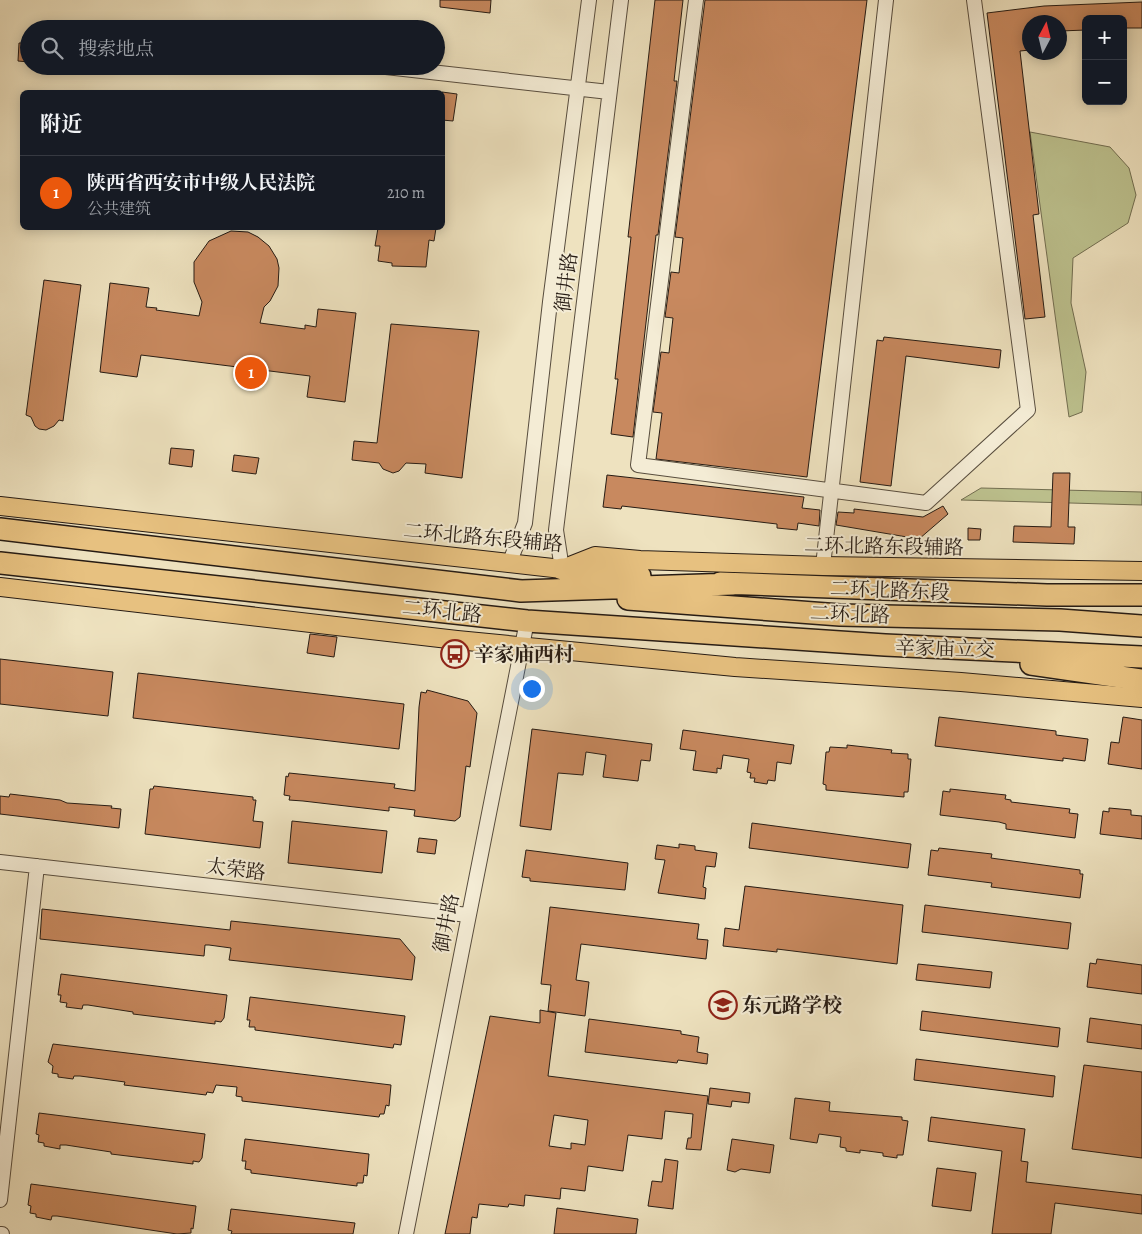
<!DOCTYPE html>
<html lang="zh">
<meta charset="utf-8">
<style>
body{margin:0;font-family:Alegreya,"Noto Serif SC",serif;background:#242831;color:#f1f3f6}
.controls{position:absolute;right:15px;top:15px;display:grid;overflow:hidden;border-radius:8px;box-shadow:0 2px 12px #0003}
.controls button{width:45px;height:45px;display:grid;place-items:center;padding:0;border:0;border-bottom:1px solid #363941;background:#171b24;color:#f1f3f6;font:25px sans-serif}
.compass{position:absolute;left:1022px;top:15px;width:45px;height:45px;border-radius:50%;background:#171b24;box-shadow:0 2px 12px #0003;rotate:7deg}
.you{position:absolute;left:531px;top:688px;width:18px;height:18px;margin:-12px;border:4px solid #fff;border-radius:50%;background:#1a73e8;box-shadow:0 0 0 8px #1a73e833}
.badge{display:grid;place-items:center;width:32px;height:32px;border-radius:50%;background:#ea580c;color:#fff;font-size:16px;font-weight:700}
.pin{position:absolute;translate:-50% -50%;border:2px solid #fff;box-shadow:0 1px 5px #0006}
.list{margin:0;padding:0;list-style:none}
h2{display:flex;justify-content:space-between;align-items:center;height:65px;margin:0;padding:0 20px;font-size:21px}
h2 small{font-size:16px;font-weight:400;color:#9ea1a6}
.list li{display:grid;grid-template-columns:32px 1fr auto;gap:15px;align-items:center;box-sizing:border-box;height:75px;padding:0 20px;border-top:1px solid #363941}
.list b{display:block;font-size:19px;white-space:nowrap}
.list p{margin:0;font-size:16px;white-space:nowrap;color:#9ea1a6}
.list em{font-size:16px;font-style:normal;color:#9ea1a6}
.icon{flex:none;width:28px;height:28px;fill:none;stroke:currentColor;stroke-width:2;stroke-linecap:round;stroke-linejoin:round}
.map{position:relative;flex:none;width:1142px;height:1234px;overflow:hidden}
.search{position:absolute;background:#171b24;box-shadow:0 2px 12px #0003;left:20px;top:20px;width:425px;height:55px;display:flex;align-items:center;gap:12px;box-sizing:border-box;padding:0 18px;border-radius:28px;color:#9ea1a6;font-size:19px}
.panel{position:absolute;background:#171b24;box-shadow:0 2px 12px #0003;left:20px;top:90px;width:425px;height:140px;border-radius:8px}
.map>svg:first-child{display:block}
.green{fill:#bdc28f;stroke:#726e51}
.building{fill:#c8895f;stroke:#261b13;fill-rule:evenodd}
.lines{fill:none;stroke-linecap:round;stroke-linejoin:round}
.minor-casing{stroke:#584d3e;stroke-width:16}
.major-casing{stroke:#261b13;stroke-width:20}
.highway-casing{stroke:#261b13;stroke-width:24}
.minor{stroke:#f4ecd5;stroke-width:14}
.major{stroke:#e7c180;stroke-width:18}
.highway{stroke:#e7c180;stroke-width:21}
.labels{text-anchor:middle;stroke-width:4;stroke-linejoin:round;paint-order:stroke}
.street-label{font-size:20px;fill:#261b13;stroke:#f4ecd5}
.poi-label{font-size:20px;font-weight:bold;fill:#261b13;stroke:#f4ecd5;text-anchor:start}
</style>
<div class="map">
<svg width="1142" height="1234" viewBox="0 0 1142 1234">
<rect width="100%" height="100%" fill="#eee2bf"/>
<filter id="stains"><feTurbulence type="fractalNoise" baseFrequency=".004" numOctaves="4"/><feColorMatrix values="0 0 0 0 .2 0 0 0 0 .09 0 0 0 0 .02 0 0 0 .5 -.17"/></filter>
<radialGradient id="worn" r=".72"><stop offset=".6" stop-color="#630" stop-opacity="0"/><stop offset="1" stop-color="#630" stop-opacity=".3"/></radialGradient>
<path class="green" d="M1030 132 1110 147 1129 168 1136 195 1128 223 1073 258 1071 303 1086 372 1082 412 1069 417Z
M981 488 1142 492V505L961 500Z"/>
<path class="building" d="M440 0H491L490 13 440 7Z
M655 0H683L674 81H677L658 235H656L633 437 611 434 618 379H615L631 237H628Z
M705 0H867L807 477 656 459 662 413 653 412 661 352 669 353 673 318 665 317 671 272 679 273 683 238 675 237Z
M1142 2V28H1123V19H1086V30L1060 31V22H1030V50L1020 51 1039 214 1033 215 1045 317 1025 319 987 13 1044 6Z
M19 43H29V62L18 61Z
M442 92 457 94 453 121 442 120Z
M378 228H436L434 241 429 240 426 267 392 266V263L378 261 380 246H375Z
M231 231 248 232 258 237 269 246 277 259 279 268 278 286 270 301 264 307 260 323 305 329V325L316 327 318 309 356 313 345 402 307 397 310 376 141 355 137 377 100 372 110 283 149 288 146 307 157 308 156 310 199 316 202 302 194 282V262L209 241Z
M44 280 81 285 63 421 59 420 54 426 46 430 39 429 35 426 31 417 26 415Z
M391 324 479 331 462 478 425 473 426 464 406 463 399 471 393 473 383 469 379 463 352 460 354 441 377 443Z
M884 337 1001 350 999 368 906 356 891 486 860 482 877 340 883 341Z
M171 448 194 450 192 467 169 464Z
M234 455 259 458 256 474 232 471Z
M1053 473H1070L1068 527H1075L1074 544 1013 542 1014 526 1051 527Z
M607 475 804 497 802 508 820 510 819 526 798 523 797 530 777 528V524L622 506 621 509 603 507Z
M943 506 948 514 919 539 836 525 838 512 854 513V509L923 517Z
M968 528 981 529 980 540H968Z
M310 634 337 637 334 657 307 653Z
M0 659 113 672 108 716 0 704Z
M138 673 404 704 399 749 133 718Z
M427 690 468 701 477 713 470 767 466 766 460 817 455 821 414 816 415 810 389 807V811L303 801 289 800 290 796 284 795 286 776 288 777 289 773 395 784 394 788 415 791 419 707 421 692 426 693Z
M939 717 1056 731V735L1088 739 1085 761 1063 758V761L935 746Z
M1123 717 1142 720V769L1108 764 1111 742 1119 743Z
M532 729 652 744 650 761 641 760 638 781 603 777 606 755 586 752 583 775 558 773 551 830 520 826Z
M683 730 794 745 791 764 777 762 775 781 768 780 767 784 754 782 755 778H750L751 773 747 772 749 759 723 755 721 769 717 768V773L693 770 696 751 680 749Z
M847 745 892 750 891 753 908 754V759H911L908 792H904V797L826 790V785L823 784 826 752H829L830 747 847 748Z
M154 786 253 797V800H256L253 821 263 822 260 848 145 834 150 789H153Z
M950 789 1006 795 1005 799 1011 800V802L1070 809 1069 813 1078 814 1075 838 1006 829V824L999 822 940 815 943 791 950 792Z
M10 794 60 800 67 803 112 806 111 808 121 809 119 828 0 814V796L9 797Z
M1109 808 1131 810V815L1142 816V839L1100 834 1103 811 1109 812Z
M292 821 387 831 382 873 288 863Z
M752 823 911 844 908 868 749 848Z
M419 838 437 840 435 854 417 852Z
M679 844 695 846V850L717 853 715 867 706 866 703 887 706 888 705 899 658 893 665 860 655 859 657 845 679 848Z
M939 848 992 854 991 858 998 859 1080 870V874H1083L1080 898 991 887 992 883 928 875 931 850 938 851Z
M526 850 628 863 625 890 530 881V878L522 877Z
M745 886 903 905 897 964 777 949V952L723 946 725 928 739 930Z
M925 905 1071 923 1068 949 922 932Z
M550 907 699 924 697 939 708 940 706 959 581 944 576 980 589 982 585 1016 548 1011 551 985 541 984Z
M42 909 230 930 231 921 400 939 415 957 412 980 229 960 231 948 209 945H205L204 956 40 939Z
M1097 959 1142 965V994L1087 987 1090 963 1096 964Z
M918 964 992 972 990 988 916 980Z
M61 974 227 995 224 1018 221 1022 215 1021V1024L133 1014V1012L88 1005H83L82 1009 66 1007 67 1003 60 1002 61 995H58Z
M250 997 405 1016 401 1045 394 1044 393 1048 255 1030V1027H249L250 1020H247Z
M540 1010 556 1013 548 1076 708 1096 701 1150 686 1149 688 1138H691L693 1114 665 1111 662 1139 628 1135 623 1171 588 1166 585 1191 561 1188 560 1199 525 1195 524 1206 509 1204 508 1207 479 1204 477 1218 472 1217 470 1234H445L490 1016 540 1023ZM554 1115 588 1120 585 1145 571 1143V1149L549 1146Z
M922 1011 1060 1028 1058 1047 920 1030Z
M1090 1018 1142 1025V1049L1087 1042Z
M589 1019 681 1031V1034L699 1037 697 1052 708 1054 707 1064 678 1060 677 1063 585 1052Z
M53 1044 391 1085 389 1106 386 1105 384 1114H380L379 1117 242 1101V1097L236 1096 237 1087 216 1085 213 1093 207 1092 206 1095 124 1085 125 1082 80 1076H74L73 1079 58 1077V1074L52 1073 53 1066 48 1062Z
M916 1059 1055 1076 1053 1097 914 1080Z
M1084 1065 1142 1072V1158L1072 1149Z
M710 1088 750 1093 749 1103 732 1101 731 1107 708 1104Z
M795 1098 830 1102 829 1111 902 1117V1120L908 1121 903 1155H897V1158L883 1156V1153L860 1150V1153L846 1151V1148L840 1147 841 1137 819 1134 817 1143 790 1139Z
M39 1113 205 1134 202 1158 199 1162 193 1161V1164L111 1154V1152L66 1145H60V1149L44 1146V1143L38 1142 39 1135 36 1134Z
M931 1117 1025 1129 1021 1161 1028 1162 1026 1182 1142 1195V1214L1055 1203 1051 1234H992L1002 1151 928 1141Z
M245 1139 369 1154 367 1176 364 1175 363 1183H357V1186L251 1173V1170L245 1169 246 1161H242Z
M732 1139 774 1145 770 1173 741 1169 735 1172 727 1170Z
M665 1159 678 1161 673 1209 648 1206 652 1181 662 1182Z
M937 1168 976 1173 971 1211 932 1206Z
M31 1184 196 1206 193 1229 191 1228V1233L177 1234 57 1216H52L51 1220 36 1217V1214L30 1213 31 1206 28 1205Z
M557 1208 638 1219 636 1234H554Z
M231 1209 355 1223 353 1234H231L232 1231 228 1230Z"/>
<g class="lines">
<defs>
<path id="minor" d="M696 0 638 465 926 503 1028 410 974 0
M377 66 609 92
M509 564 525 523 550 302 589 0
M823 566 886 0
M562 569 556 530 621 0
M0 862 468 915
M0 1200 37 866
M0 1234H2
M406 1234 527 621"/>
<path id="major" d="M0 506 562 569 595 556 640 560 823 566 1142 571
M0 587 457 640 735 667 961 682 1142 698"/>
<path id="highway" d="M0 529 521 591 733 584
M0 563 527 621 885 645 1142 657
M562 569 640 576
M720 583 1047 595H1142
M628 599 840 615 1060 620 1142 626
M1031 664 1142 680"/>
</defs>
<use href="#minor" class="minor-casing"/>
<use href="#major" class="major-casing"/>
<use href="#highway" class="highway-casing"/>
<use href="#minor" class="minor"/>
<use href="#major" class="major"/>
<use href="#highway" class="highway"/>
</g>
<defs>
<symbol id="bus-ring" viewBox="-11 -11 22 22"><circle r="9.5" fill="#f4ecd5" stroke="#8f2418" stroke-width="1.5"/><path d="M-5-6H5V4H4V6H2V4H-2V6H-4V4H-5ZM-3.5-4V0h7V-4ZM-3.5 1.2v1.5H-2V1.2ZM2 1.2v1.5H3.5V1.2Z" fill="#8f2418"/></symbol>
<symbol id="school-ring" viewBox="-11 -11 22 22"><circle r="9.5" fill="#f4ecd5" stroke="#8f2418" stroke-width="1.5"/><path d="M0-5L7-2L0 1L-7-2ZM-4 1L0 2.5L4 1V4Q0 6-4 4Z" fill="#8f2418"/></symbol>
</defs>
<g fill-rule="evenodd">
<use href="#bus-ring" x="439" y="638" width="32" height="32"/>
<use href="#school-ring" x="707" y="989" width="32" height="32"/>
</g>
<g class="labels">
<g class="street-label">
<text transform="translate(566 282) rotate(-83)" y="7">御井路</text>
<text transform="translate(483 537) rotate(5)" y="7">二环北路东段辅路</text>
<text transform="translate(884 546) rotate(1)" y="7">二环北路东段辅路</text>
<text transform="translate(890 590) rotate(2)" y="7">二环北路东段</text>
<text transform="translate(442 611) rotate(6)" y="7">二环北路</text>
<text transform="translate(850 614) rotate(2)" y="7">二环北路</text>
<text transform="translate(945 648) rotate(2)" y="7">辛家庙立交</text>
<text transform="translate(236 869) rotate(7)" y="7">太荣路</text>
<text transform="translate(446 923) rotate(-79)" y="7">御井路</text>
</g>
<g class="poi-label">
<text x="474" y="661">辛家庙西村</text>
<text x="742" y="1012">东元路学校</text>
</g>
</g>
<rect width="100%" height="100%" filter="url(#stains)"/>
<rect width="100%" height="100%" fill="url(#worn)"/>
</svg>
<div class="controls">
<button>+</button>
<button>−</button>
</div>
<svg class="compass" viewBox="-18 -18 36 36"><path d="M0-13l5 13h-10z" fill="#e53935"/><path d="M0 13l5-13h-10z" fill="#9ea1a6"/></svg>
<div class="you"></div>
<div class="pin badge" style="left:251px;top:373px">1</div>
<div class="search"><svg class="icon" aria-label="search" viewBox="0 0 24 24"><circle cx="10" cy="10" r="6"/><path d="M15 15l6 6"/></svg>搜索地点</div>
<section class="panel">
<h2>附近<small></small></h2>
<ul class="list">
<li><span class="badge">1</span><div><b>陕西省西安市中级人民法院</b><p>公共建筑</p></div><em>210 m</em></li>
</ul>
</section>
</div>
